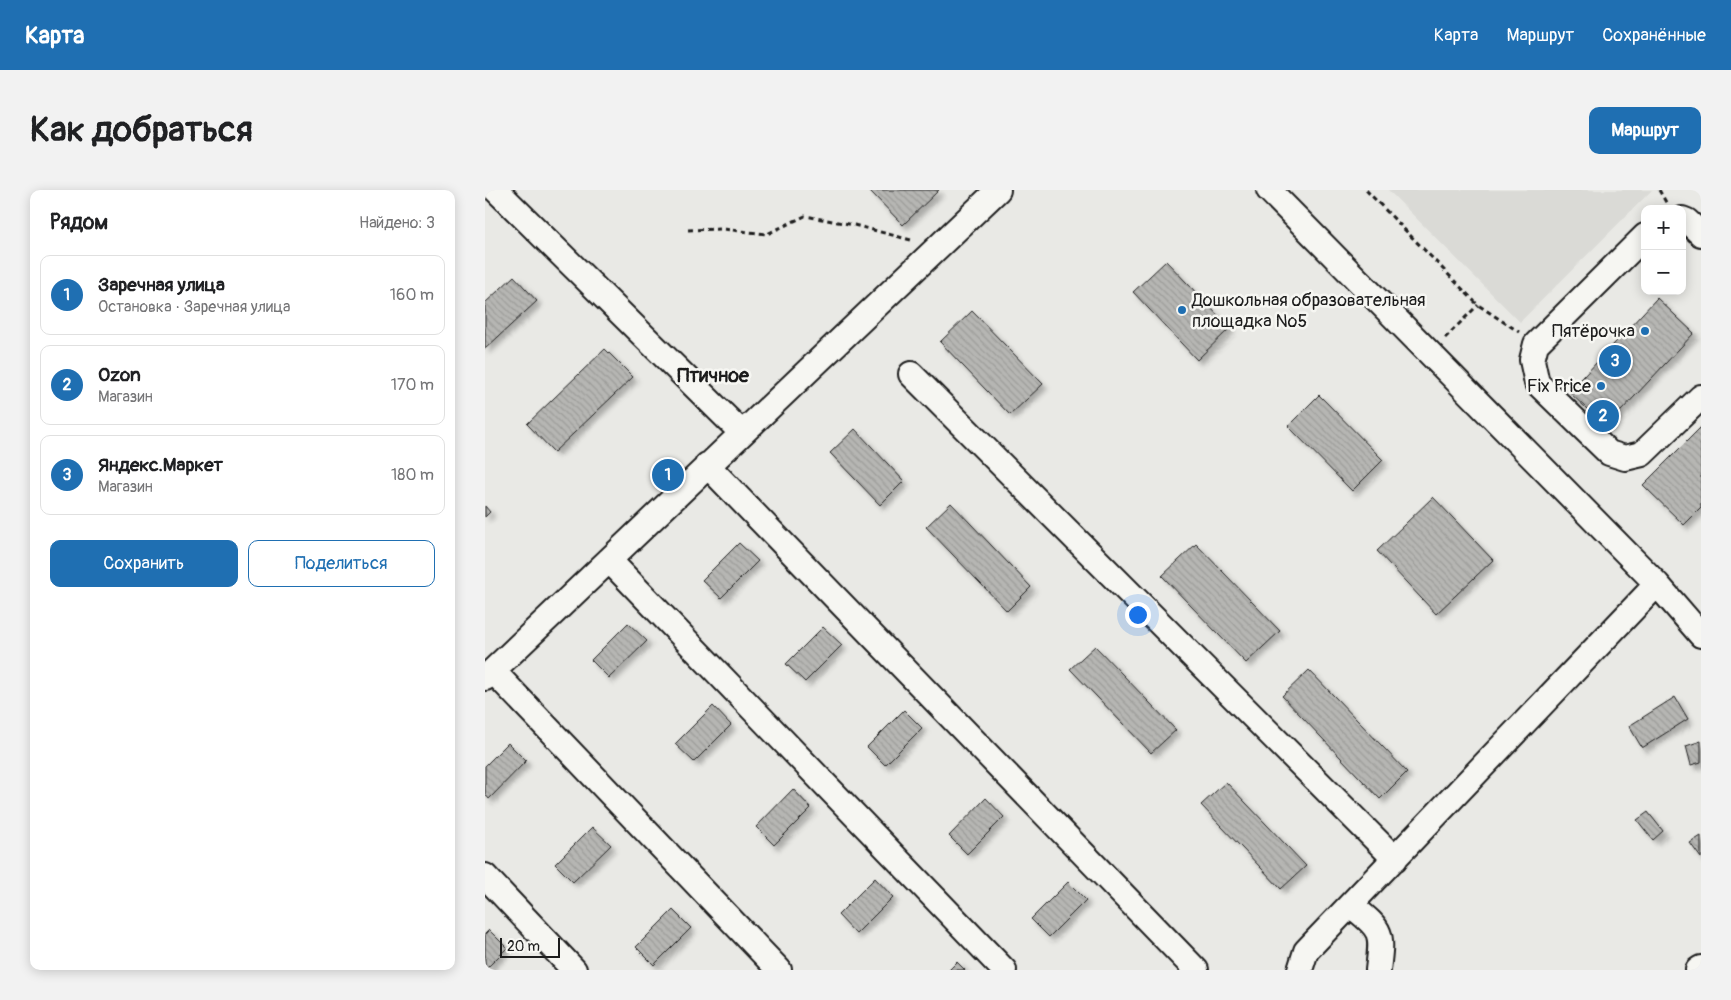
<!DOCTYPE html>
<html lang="ru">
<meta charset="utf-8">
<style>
body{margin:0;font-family:Pangolin,sans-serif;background:#f2f2f2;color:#202124}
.controls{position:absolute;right:15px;top:15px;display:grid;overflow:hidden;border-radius:10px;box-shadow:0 2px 12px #0003}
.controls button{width:45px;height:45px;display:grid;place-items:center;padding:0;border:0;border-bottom:1px solid #e0e0e0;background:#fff;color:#202124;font:25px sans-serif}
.scale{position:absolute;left:15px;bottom:12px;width:60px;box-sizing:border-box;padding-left:5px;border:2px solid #1c1c1c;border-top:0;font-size:14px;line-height:18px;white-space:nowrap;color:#1c1c1c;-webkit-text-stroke:4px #f6f6f2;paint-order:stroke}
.you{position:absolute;left:652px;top:424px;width:18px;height:18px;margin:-12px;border:4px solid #fff;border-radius:50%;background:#1a73e8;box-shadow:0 0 0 8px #1a73e833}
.badge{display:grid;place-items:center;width:32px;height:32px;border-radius:50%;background:#1f6fb2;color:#fff;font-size:16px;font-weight:700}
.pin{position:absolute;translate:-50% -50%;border:2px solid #fff;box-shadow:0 1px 5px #0006}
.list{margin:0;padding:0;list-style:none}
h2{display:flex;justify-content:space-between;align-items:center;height:65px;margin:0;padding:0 20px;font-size:21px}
h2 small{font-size:16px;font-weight:400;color:#757577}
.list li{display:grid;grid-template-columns:32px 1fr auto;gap:15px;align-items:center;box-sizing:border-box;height:80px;margin:0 10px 10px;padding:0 10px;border:1px solid #e0e0e0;border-radius:10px}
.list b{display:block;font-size:19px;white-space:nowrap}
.list p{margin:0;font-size:16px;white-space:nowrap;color:#757577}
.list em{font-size:16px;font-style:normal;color:#757577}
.actions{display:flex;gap:10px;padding:15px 20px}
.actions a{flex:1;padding:11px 0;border:1px solid #1f6fb2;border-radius:10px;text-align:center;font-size:18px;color:#1f6fb2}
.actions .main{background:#1f6fb2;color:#fff}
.map{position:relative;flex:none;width:1216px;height:780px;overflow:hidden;border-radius:10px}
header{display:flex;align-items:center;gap:30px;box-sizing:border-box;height:70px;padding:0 25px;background:#1f6fb2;color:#fff}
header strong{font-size:24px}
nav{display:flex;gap:28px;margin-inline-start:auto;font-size:18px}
.intro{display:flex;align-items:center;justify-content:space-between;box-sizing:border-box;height:120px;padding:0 30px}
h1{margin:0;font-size:35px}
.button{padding:12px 22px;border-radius:10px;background:#1f6fb2;color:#fff;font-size:18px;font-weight:700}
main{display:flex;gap:30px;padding:0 30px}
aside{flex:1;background:#fff;border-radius:10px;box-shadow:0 2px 12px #0003}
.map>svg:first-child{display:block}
.built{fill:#dadad6}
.building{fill:url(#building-back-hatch);stroke:#1c1c1c;filter:url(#shadow)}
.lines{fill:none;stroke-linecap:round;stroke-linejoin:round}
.minor-casing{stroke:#1c1c1c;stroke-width:28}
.path{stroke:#1c1c1c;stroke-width:3;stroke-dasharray:5 4;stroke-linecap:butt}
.minor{stroke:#f6f6f2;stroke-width:24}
.poi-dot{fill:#1f6fb2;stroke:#f6f6f2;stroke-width:2}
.labels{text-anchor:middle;stroke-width:5;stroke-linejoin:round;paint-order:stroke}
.poi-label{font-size:18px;fill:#1c1c1c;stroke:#f6f6f2;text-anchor:end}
.quarter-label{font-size:20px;font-weight:bold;fill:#1c1c1c;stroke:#f6f6f2}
</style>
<header>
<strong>Карта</strong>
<nav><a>Карта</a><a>Маршрут</a><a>Сохранённые</a></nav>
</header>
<div class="intro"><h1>Как добраться</h1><a class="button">Маршрут</a></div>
<main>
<aside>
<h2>Рядом<small>Найдено: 3</small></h2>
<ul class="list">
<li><span class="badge">1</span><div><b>Заречная улица</b><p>Остановка · Заречная улица</p></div><em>160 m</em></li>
<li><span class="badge">2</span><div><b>Ozon</b><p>Магазин</p></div><em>170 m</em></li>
<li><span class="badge">3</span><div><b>Яндекс.Маркет</b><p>Магазин</p></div><em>180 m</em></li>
</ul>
<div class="actions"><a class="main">Сохранить</a><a>Поделиться</a></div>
</aside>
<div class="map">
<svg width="1216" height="780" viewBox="0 0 1216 780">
<defs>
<pattern id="building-back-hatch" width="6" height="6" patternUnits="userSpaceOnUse" patternTransform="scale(1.25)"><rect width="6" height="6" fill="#b6b6b3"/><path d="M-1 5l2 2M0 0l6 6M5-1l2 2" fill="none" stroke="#9c9c99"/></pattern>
<filter id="shadow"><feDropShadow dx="4.5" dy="4.5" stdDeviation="2.5" flood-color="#0004"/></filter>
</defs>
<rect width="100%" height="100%" fill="#e9e9e5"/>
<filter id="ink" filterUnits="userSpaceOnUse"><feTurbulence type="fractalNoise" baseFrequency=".02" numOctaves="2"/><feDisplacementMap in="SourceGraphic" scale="10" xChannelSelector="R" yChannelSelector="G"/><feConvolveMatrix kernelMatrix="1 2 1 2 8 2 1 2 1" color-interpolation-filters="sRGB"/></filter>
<g filter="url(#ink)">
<path class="built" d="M903 0H1167L1035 132Z"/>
<path class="building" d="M384 0H454L418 35Z
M681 71 745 138 712 170 648 102Z
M29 86 52 111 0 159V113Z
M1172 108 1209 143 1121 237 1084 202Z
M487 121 558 194 525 225 455 152Z
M120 159 148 187 69 262 42 234Z
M834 205 898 270 867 301 803 236Z
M1216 237V318L1199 335 1158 295Z
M370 239 419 291 395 315 345 263Z
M948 307 1008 370 951 424 892 361Z
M466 313 546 397 522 421 441 337Z
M0 316 5 322 0 327Z
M254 353 273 371 236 408 217 390Z
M711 354 795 441 761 473 677 386Z
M143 433 162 451 124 488 106 470Z
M338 437 357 455 320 492 301 474Z
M610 456 691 540 666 563 585 479Z
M824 480 922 582 895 609 797 506Z
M1190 507 1203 529 1157 558 1144 536Z
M228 516 246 535 209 572 190 554Z
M419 520 437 538 400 575 382 557Z
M1216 551V572L1206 575 1201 556Z
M23 553 41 571 4 609 0 604V576Z
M741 592 821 676 796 699 716 615Z
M308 599 326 618 289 655 271 637Z
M501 608 519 627 482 664 464 646Z
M1163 622 1178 641 1168 650 1152 630Z
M107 637 126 655 88 692 70 674Z
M1216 646V668L1205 653Z
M390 688 408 707 371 744 353 725Z
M583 692 601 710 564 747 546 729Z
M188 720 206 738 169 775 151 757Z
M4 740 22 758 0 780V744Z
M472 772 480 780H464Z"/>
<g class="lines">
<defs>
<path id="minor" d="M11 0 256 242
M784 0 1172 394 1216 445
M1197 29 1202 31 1216 44
M1160 46 1051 154 1047 170 1052 193 1124 263 1140 268 1157 264 1216 207
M426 184 910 669
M222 275 711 780
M124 370 519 780
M8 481 294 780
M0 488 513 0
M0 686 89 780
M866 715C897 741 898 740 893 780
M815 780 821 761 1172 394
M1213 780 1216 778"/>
</defs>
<use href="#minor" class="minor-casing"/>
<path class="path" d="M881 0 993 115 1034 142
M1174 0 1182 14
M203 40 238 39 282 44 320 26 369 35 426 50
M960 148 993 115"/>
<use href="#minor" class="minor"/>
</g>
</g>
<g class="poi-dot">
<circle cx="697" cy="120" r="5"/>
<circle cx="1160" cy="141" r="5"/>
<circle cx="1116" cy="196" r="5"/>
</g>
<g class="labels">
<g class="poi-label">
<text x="707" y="116" text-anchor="start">Дошкольная образовательная<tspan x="707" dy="21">площадка №5</tspan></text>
<text x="1150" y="147">Пятёрочка</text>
<text x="1106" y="202">Fix Price</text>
</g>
<g class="quarter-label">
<text x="228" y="192">Птичное</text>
</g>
</g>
</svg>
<div class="controls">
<button>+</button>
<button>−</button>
</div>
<div class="scale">20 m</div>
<div class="you"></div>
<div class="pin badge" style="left:183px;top:285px">1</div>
<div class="pin badge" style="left:1118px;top:226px">2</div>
<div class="pin badge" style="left:1130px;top:171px">3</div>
</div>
</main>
